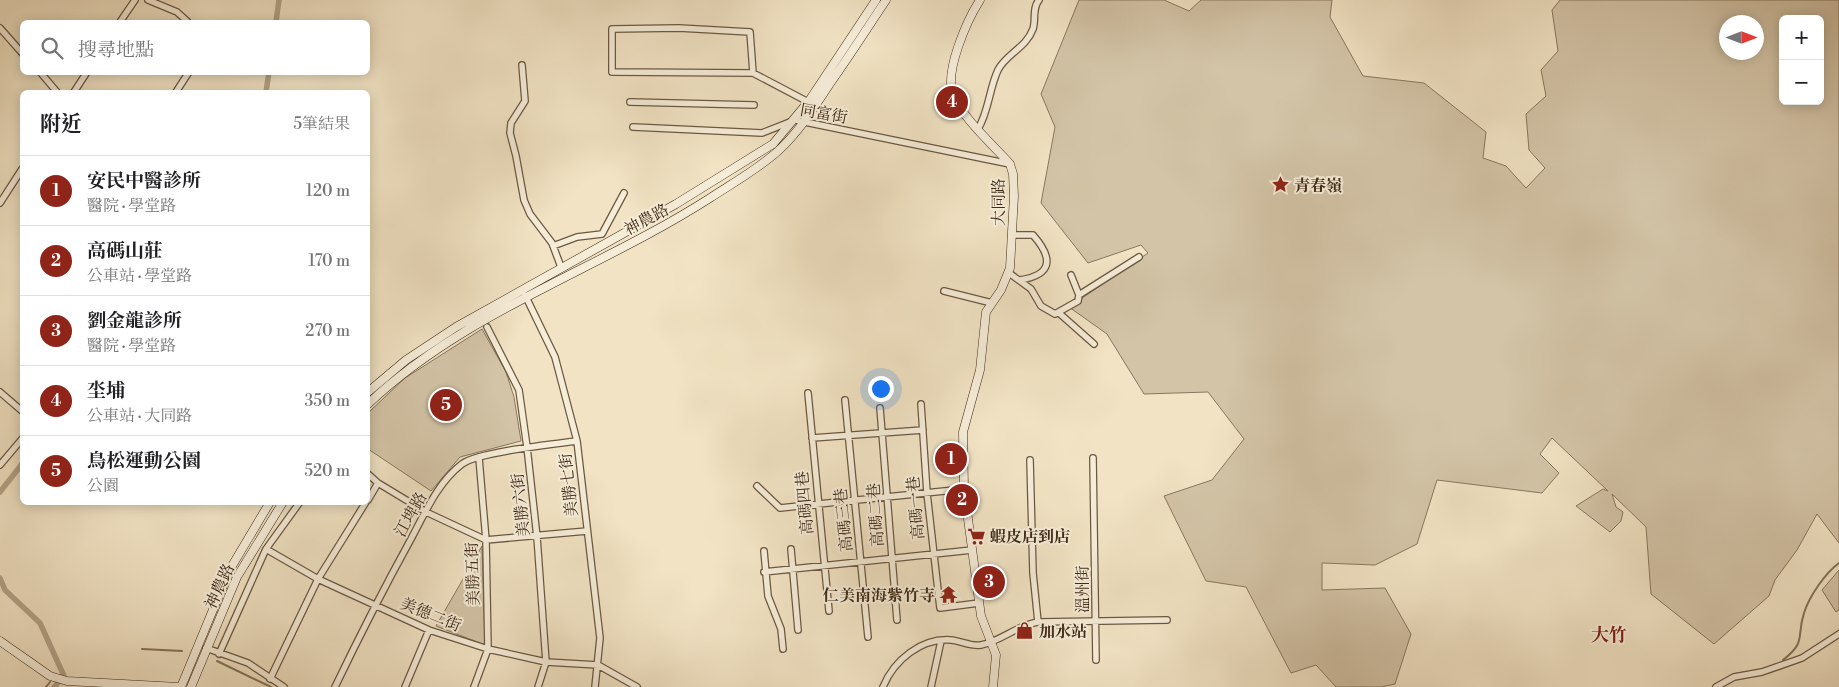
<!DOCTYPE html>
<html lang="zh-TW">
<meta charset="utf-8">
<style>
body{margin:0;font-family:"Libre Bodoni","Noto Serif TC",serif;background:#f2f2f2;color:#202124}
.controls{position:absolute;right:15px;top:15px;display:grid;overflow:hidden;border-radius:8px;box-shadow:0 2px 12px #0003}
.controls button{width:45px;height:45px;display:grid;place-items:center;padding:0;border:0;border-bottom:1px solid #e0e0e0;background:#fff;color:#202124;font:25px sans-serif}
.compass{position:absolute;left:1719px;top:15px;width:45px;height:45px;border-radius:50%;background:#fff;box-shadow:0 2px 12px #0003;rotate:90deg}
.you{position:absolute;left:880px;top:388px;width:18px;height:18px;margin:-12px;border:4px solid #fff;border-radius:50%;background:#1a73e8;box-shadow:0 0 0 8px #1a73e833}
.badge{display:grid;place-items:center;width:32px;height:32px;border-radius:50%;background:#8f2418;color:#fff;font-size:16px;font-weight:700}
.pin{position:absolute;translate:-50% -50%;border:2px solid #fff;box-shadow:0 1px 5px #0006}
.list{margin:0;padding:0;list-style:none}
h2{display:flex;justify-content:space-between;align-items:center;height:65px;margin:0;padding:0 20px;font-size:21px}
h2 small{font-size:16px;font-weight:400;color:#757577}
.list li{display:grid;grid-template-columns:32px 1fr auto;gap:15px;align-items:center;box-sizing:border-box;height:70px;padding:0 20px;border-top:1px solid #e0e0e0}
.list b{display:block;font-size:19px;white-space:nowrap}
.list p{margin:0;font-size:16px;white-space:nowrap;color:#757577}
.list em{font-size:16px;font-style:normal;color:#757577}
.icon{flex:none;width:28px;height:28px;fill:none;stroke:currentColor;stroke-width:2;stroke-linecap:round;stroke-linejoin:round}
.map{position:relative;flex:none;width:1839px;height:687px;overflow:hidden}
.search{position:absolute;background:#fff;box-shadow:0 2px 12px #0003;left:20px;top:20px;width:350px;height:55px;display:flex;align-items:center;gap:12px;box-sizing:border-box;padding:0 18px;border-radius:8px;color:#757577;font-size:19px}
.panel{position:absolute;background:#fff;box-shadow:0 2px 12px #0003;left:20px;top:90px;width:350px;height:415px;border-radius:8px}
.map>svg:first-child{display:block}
.green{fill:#d3c4a7;stroke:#88775f;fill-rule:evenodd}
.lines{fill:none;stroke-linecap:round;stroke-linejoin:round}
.stream{stroke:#85735b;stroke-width:2}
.canal{stroke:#b4a489;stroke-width:5.5}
.street-casing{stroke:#6b5842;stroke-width:8}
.secondary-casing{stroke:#3e2a17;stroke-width:9}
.street{stroke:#f6edd9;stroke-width:5.5}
.secondary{stroke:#f6edd9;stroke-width:8}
.labels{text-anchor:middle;stroke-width:4;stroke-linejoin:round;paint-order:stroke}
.street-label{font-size:16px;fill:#3e2a17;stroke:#f6edd9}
.poi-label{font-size:16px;font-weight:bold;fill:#3e2a17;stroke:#f6edd9;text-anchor:start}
.neighbourhood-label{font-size:18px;font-weight:bold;fill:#7a1f14;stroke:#f6edd9}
</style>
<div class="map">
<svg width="1839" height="687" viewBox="0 0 1839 687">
<rect width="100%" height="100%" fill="#f1e3c4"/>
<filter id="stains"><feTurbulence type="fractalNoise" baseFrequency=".004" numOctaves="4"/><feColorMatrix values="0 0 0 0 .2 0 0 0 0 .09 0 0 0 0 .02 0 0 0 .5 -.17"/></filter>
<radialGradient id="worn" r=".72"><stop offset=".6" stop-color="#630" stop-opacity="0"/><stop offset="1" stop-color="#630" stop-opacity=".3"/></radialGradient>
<path class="green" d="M1079 0H1164L1189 11 1201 0H1332L1330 17 1363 76 1424 83 1486 132 1483 158 1506 166 1526 188 1545 168 1529 150 1526 114 1546 96 1541 70 1558 51 1552 10 1560 0H1839V543L1817 514 1797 550 1775 580 1769 596 1714 644 1651 594 1646 527 1612 494 1616 507 1623 512 1621 521 1610 532 1576 506 1603 489 1608 491 1552 438 1540 454 1559 473 1542 493 1437 480 1417 544 1375 565 1322 563V590L1385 588 1411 634 1395 684 1381 687H1336L1316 665 1291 673 1246 587 1206 581 1164 496 1212 480 1244 439 1208 392 1144 394 1107 334 1069 307 1148 253 1141 245 1088 263 1041 203 1055 127 1041 94ZM1783 19H1820V101H1783ZM1726 22H1756V52H1726Z
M482 329 506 372 514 397 521 441 460 457 431 491 368 449V413L405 378Z
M482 546 485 645 436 626Z
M1839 570V610L1836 612 1822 590Z"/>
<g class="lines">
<path class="stream" d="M142 649 182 651
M1783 660C1807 641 1796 638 1804 613 1809 597 1825 573 1839 563
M217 661 271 687
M46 687 50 682"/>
<path class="canal" d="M276 22 279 0
M266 92 269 72
M0 492 22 464
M0 578 5 590 40 623 64 676 54 687"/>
<defs>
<path id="street" d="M148 0 177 12 188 22
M120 22 135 0
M0 28 22 53
M522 65 525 101 511 123 510 133 516 156 524 200 530 214 552 243 561 267
M40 72 57 92
M753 73 750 32 679 28 612 29V72L753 73 812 104
M74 92 87 72
M176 92 189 72
M630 102 754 105
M633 127 762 133 795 120 1010 164
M978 129C989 111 989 89 998 70 1006 54 1026 48 1033 29 1036 20 1032 8 1039 0
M0 203 22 169
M1012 235H1033C1054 259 1052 275 1020 280
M553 246 577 237 602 234 624 193
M1009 273 1031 289 1041 306 1055 314 1078 301 1079 295 1071 275
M944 291 992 303
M525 295 555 357 577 441 600 638 595 687
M1079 295 1139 257
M1059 313 1094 344
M487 327 519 390 527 447 537 537 546 662 538 687
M0 392 22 411
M808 393 829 611
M845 400 868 637
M921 404 927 493 940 608 979 603
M880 408 897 620
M812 438 923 430
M1093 458 1096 660
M1030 460 1033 573 1038 622
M0 465 22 439
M368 474 378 483 426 512 486 540 587 531
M757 486 780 508 964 489
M368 500 378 483
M266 549 318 579 429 630 488 649 546 662 598 665 637 687
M791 549 798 630
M764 551 768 596 781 629 783 649
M764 572 972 550
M206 648 248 663 284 687
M219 654 266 549 300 502
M270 679 318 579 366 502
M335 687C359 637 384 588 411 539 425 513 438 482 462 464 478 452 554 444 577 441
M405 687 429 630
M474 687 488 649 486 540 479 458
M883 687C894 660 921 638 951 640 961 641 972 647 981 645 1002 641 1017 625 1038 622L1167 620
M931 687 941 641
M1716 687 1734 677 1762 672 1802 658 1839 634"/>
<path id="secondary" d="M980 0C967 20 944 72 953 95 961 116 994 146 1010 164L1013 174 1014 196 1010 268 1001 290 986 312 980 370 963 432 964 489 981 616 996 655 993 687
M368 392 406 360 456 327 676 204 773 144 809 101 876 0
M368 404C466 311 598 270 710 198 733 183 758 169 778 151 800 131 815 106 831 82 850 55 868 27 886 0
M0 641 50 676 67 681 179 687
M181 687 229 571 270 502
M191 687 237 577 283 502"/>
</defs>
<use href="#street" class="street-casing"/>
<use href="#secondary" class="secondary-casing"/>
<use href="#street" class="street"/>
<use href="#secondary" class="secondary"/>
</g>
<defs>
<symbol id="sight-bare" viewBox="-9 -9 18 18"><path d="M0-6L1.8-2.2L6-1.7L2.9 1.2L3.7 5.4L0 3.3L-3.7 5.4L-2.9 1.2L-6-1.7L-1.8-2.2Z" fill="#8f2418" stroke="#f6edd9" stroke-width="2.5" paint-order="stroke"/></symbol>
<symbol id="supermarket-bare" viewBox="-9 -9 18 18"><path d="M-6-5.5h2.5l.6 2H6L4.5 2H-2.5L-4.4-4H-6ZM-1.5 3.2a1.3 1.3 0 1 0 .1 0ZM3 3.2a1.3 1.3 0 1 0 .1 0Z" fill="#8f2418" stroke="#f6edd9" stroke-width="2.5" paint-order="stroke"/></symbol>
<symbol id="temple-bare" viewBox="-9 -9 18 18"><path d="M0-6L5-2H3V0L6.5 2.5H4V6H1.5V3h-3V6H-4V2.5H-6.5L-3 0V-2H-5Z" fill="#8f2418" stroke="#f6edd9" stroke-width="2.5" paint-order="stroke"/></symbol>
<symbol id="shop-bare" viewBox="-9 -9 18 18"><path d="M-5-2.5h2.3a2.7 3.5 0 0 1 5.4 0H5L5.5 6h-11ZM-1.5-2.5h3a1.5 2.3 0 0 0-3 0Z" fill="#8f2418" stroke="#f6edd9" stroke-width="2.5" paint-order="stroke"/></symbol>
</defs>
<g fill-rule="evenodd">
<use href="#sight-bare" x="1268" y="172" width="25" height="25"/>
<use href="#supermarket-bare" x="964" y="524" width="25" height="25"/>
<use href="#temple-bare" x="936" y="582" width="25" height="25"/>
<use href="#shop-bare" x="1012" y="618" width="25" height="25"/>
</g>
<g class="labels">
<g class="street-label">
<text transform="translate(824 113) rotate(10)" y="6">同富街</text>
<text transform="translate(998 202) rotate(-90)" y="6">大同路</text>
<text transform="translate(646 219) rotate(-28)" y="6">神農路</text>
<text transform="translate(568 485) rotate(-96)" y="6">美勝七街</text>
<text transform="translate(804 503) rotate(-95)" y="6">高碼四巷</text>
<text transform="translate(520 505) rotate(-96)" y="6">美勝六街</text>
<text transform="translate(915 508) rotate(-95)" y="6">高碼一巷</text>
<text transform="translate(410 514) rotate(-61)" y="6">江埤路</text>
<text transform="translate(875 515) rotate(-94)" y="6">高碼二巷</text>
<text transform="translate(843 520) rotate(-96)" y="6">高碼三巷</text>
<text transform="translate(472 574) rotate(-92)" y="6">美勝五街</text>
<text transform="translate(219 586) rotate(-65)" y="6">神農路</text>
<text transform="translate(1082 589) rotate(-90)" y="6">溫州街</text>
<text transform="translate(431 614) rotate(22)" y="6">美德二街</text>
</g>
<g class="poi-label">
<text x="1294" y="191">青春嶺</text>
<text x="990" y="542">蝦皮店到店</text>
<text x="935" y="601" text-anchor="end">仁美南海紫竹寺</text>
<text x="1039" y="637">加水站</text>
</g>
<g class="neighbourhood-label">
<text x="1609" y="641">大竹</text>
</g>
</g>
<rect width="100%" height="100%" filter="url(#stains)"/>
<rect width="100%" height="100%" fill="url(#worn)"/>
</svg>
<div class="controls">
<button>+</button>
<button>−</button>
</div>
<svg class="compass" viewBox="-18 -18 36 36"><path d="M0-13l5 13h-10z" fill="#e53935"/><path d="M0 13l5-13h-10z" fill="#757577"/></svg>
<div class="you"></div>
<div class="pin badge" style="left:951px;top:459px">1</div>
<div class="pin badge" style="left:962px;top:500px">2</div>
<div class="pin badge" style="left:989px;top:582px">3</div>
<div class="pin badge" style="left:952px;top:102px">4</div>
<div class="pin badge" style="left:446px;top:405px">5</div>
<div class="search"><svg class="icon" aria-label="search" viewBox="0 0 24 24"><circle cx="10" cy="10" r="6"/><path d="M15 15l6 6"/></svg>搜尋地點</div>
<section class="panel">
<h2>附近<small>5筆結果</small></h2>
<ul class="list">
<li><span class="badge">1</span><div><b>安民中醫診所</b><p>醫院 · 學堂路</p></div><em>120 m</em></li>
<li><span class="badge">2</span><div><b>高碼山莊</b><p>公車站 · 學堂路</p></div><em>170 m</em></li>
<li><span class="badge">3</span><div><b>劉金龍診所</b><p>醫院 · 學堂路</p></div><em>270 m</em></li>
<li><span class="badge">4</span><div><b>坔埔</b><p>公車站 · 大同路</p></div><em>350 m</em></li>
<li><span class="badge">5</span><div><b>鳥松運動公園</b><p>公園</p></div><em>520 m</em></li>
</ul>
</section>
</div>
